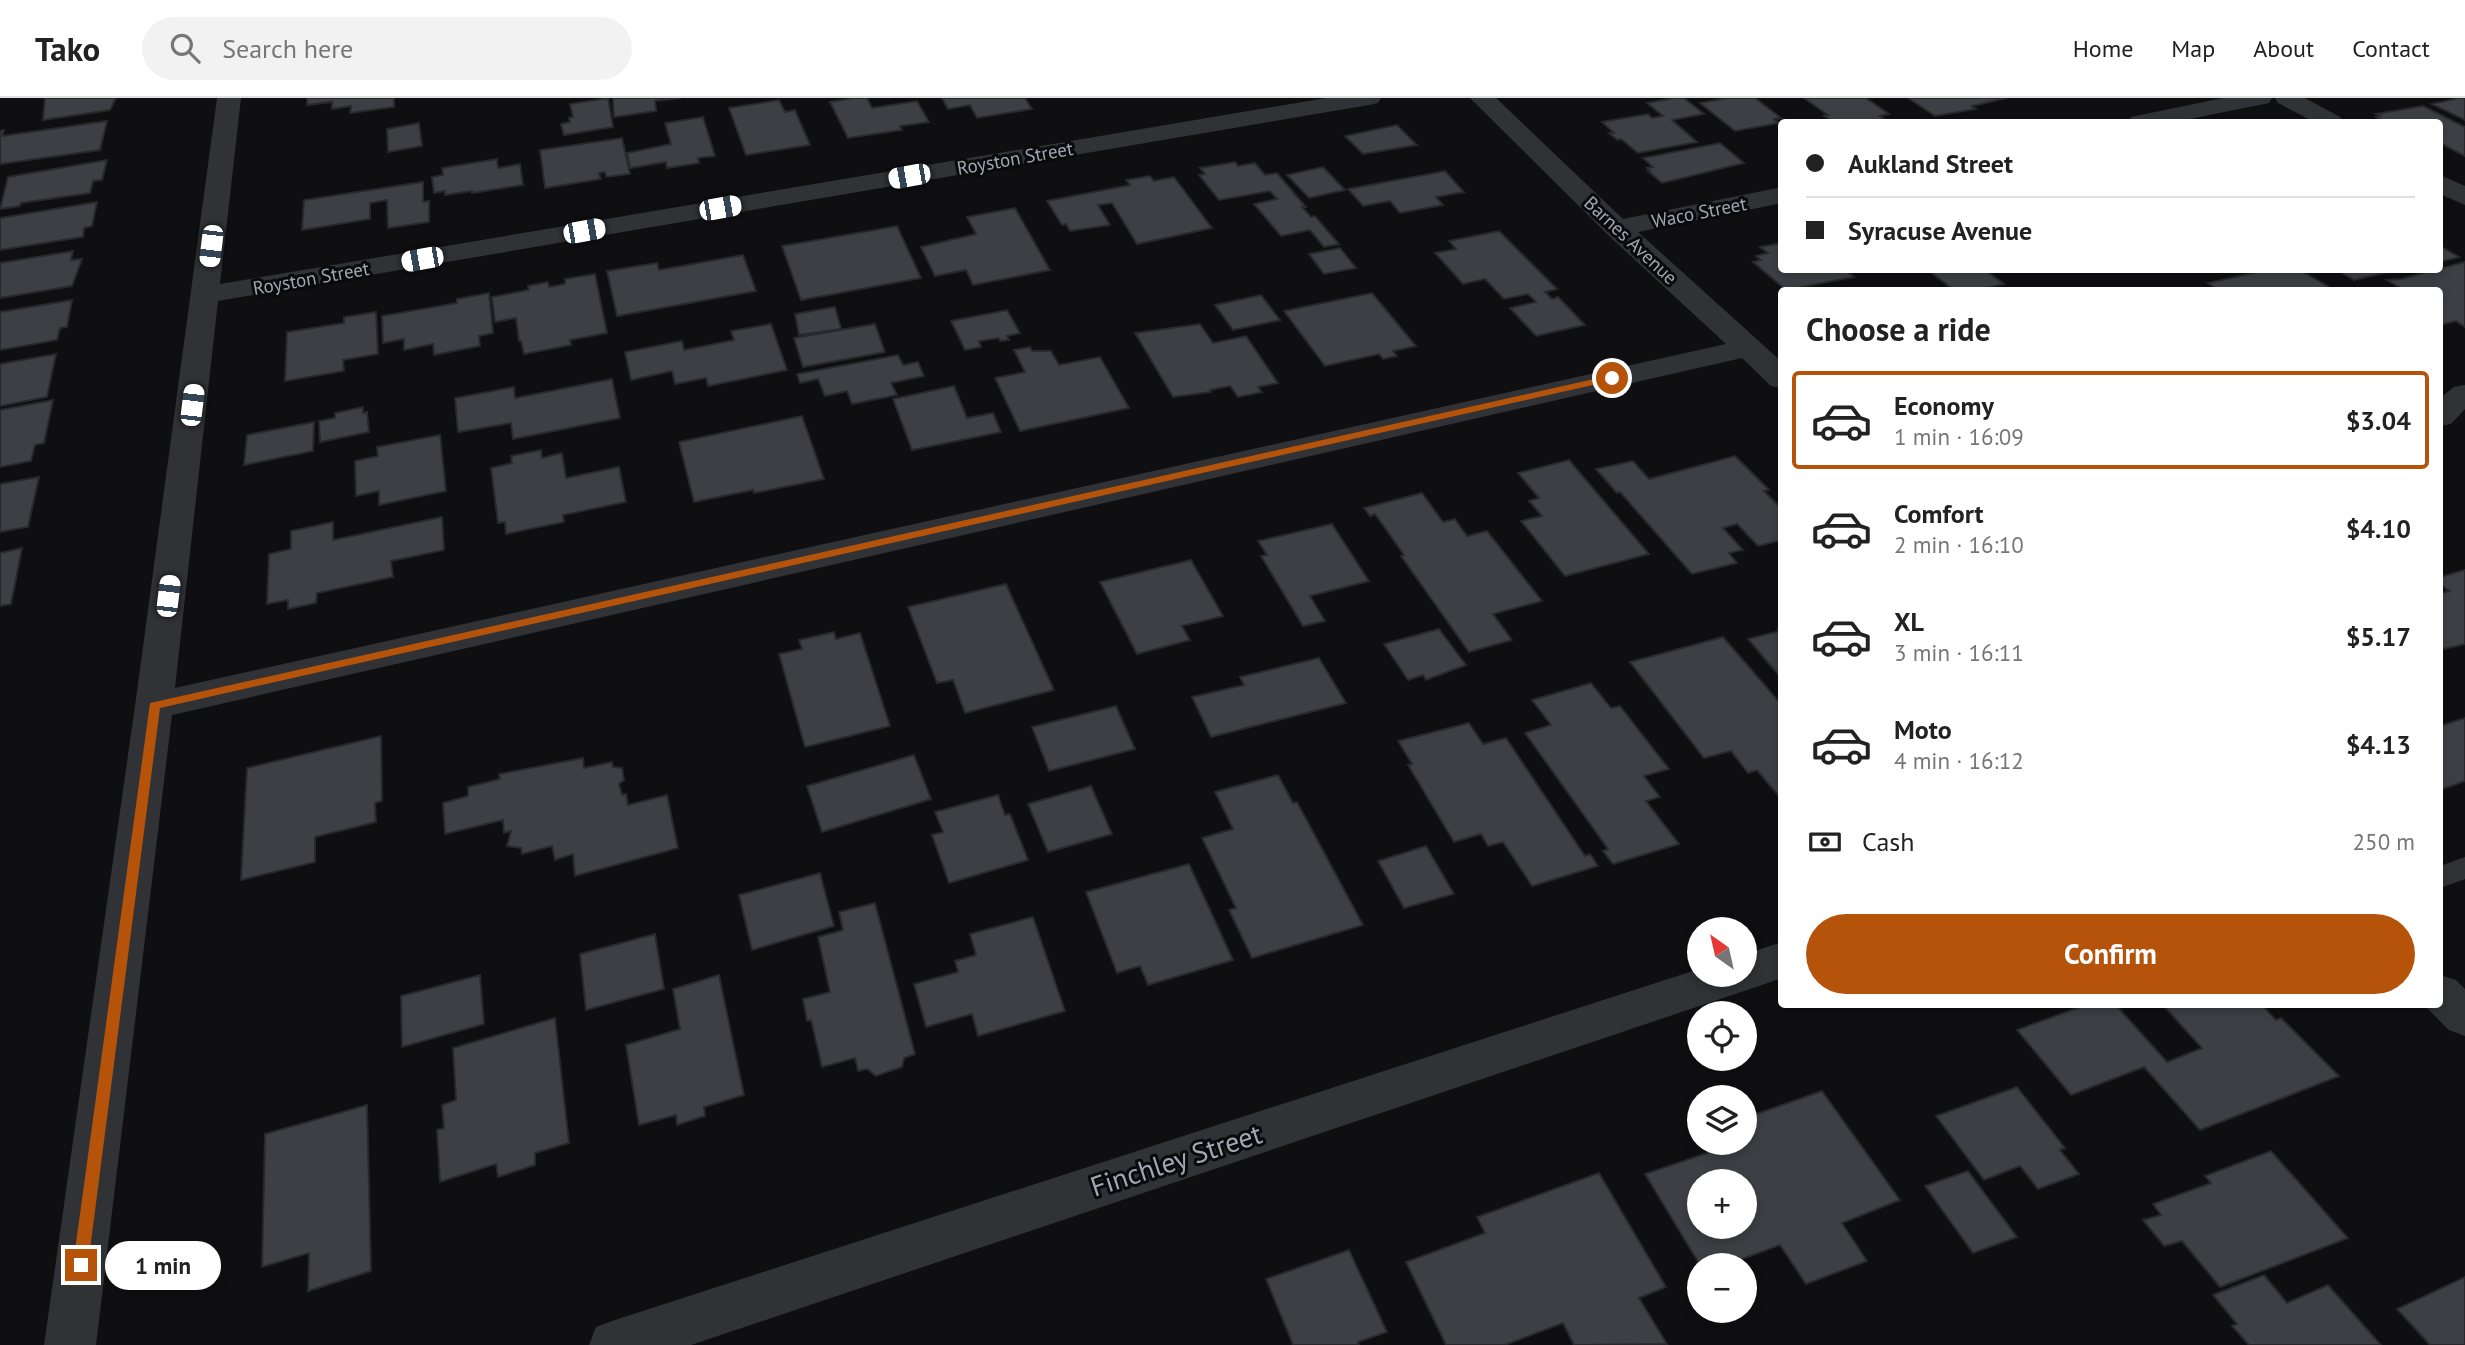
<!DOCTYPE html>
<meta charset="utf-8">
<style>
body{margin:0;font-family:"PT Sans",sans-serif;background:#f2f2f2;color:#222;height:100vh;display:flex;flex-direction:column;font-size:26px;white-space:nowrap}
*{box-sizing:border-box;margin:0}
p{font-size:23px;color:#767676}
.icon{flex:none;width:38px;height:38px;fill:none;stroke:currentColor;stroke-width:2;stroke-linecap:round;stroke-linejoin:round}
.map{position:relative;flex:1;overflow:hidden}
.side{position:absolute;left:1778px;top:189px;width:665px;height:721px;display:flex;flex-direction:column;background:#fff;border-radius:7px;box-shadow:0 4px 10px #0003}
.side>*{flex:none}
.top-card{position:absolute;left:1778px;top:21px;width:665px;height:154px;border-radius:7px;box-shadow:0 4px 10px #0003;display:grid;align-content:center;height:154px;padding:0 28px;background:#fff}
.needle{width:46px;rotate:326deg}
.controls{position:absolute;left:1687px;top:819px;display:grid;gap:14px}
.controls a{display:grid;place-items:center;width:70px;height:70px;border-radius:50%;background:#fff;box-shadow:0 4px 10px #0003;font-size:35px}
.end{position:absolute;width:32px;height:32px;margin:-16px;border:9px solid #b45309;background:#fff;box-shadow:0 0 0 4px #fff}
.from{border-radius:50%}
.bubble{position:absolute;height:49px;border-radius:24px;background:#fff;box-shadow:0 4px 10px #0003;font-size:23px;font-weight:700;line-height:49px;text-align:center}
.car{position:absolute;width:21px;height:42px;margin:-21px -10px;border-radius:9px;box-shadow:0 0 5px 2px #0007;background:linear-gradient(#fff 24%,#345 0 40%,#fff 0 76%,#345 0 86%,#fff 0)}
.top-card b{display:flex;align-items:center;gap:24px;height:66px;font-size:26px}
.top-card b+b{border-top:2px solid #e0e0e0}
.top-card i{width:18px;height:18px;background:#222}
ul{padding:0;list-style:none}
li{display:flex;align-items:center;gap:21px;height:98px;margin:0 14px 10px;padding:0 14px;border:4px solid transparent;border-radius:7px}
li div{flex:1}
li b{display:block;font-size:26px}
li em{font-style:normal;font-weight:700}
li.active{border-color:#b45309}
li>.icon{width:63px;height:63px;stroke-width:1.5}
h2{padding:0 28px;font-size:32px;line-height:84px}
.pay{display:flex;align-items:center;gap:18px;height:77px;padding:0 28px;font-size:26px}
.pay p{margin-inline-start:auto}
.action{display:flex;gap:14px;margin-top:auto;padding:14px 28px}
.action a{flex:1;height:80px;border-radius:42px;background:#b45309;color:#fff;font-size:28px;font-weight:700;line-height:80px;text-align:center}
header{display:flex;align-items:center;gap:42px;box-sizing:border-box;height:98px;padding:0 35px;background:#fff;border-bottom:2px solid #e0e0e0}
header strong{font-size:33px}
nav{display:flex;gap:38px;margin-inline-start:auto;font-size:24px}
.search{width:490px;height:63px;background:#f2f2f2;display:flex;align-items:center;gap:18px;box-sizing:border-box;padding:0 24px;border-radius:38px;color:#767676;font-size:26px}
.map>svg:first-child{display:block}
.building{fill:#3e3f44;stroke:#29292d;stroke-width:2;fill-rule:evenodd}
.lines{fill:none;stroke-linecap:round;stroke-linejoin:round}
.service{fill:#303236;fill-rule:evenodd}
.minor{fill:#303236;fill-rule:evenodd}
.route{fill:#b45309}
.labels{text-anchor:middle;stroke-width:6;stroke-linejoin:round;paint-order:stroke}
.far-street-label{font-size:19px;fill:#a0a7b2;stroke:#0a0a0c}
.near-street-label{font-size:28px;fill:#a0a7b2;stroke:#0a0a0c}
</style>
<header>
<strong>Tako</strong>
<div class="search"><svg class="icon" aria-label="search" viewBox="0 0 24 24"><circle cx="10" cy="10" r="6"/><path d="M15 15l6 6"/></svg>Search here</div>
<nav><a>Home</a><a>Map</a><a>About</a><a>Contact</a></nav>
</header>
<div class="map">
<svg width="2465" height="1247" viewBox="0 0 2465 1247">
<rect width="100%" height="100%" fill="#0f0f11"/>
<path class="building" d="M45,0H116L110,12L43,22Z
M307,0H394V9L350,15L351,8L332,11V4L307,7Z
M608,0L613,29L564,37L561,26L570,24L569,20L573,19L570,6Z
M613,0H681L655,3L656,13L614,19Z
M853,0H867L872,10L917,3L929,24L900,28L902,32L848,40L830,4Z
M942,0H1025L1032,11L977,20L970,7L948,11Z
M1674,0H1684L1704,16L1672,22L1697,44L1638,55L1621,41L1617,42L1609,35H1614L1602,24L1648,16L1652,20L1663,18L1647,5Z
M1727,0H1755L1781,20L1774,21L1779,25L1735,33L1700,5Z
M1804,0H1866L1889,16L1880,18L1889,24H1834L1824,18L1828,17Z
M1908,0H2007L1972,8L1976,11L1935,18Z
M2453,0H2465V22L2432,6L2455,1Z
M779,2L785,14L795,12L810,47L746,57L729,10Z
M2423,8L2465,29V58L2440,45V24H2386L2376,19L2380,18L2376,16Z
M703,19L715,58L698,60L699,65L667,70L666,64L630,70L627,55L671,46L665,25Z
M107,23L100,52L0,66V33L4,32L2,38Z
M419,25L422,48L388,54L387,31Z
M1397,27L1417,47L1363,56L1345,38Z
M622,40L630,76L606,79L605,74L599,75L601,81L545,90L540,52Z
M1720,45L1744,65L1662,85L1648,73H1650L1647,70L1653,69L1643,60Z
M497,61L498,70L520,66L523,87L472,95V93L445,97V93L434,95L432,79L443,77L442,70Z
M107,62L102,82L93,83L90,95L21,105L20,108L0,111L8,79Z
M1235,64L1238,68L1255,65L1265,77L1277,75L1306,109H1302L1311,119L1315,118L1339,146L1324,149L1310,132L1281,138L1254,106L1277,101L1270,93L1219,102L1199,77L1205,76L1200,70Z
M1323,69L1345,92L1309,100L1287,77Z
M1445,73L1464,94L1436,99L1443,107L1400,115L1390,103L1363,108L1348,91Z
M1150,78L1154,83L1174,79L1212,130L1137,146L1112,105L1098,107L1110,127L1070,133L1066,126L1062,127L1047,103L1130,87L1126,82Z
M423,84V104L429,103V124L388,130L387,102L370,105V121L302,132L304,102Z
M97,104L92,128L84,130L83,139L0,152V120Z
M1015,110L1050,172L973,187L966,172L935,178L921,149L976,136L967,119Z
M897,128L921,180L801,202L782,148Z
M1499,133L1557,191L1545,194L1552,201L1558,199L1585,227L1536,238L1510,210L1536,204L1528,196L1504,201L1485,181L1463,186L1435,155L1456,151L1449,143Z
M1782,145V172H1845L1854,179L1786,192L1753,164L1761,162L1756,158L1768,155L1760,149Z
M2440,148L2459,159L2440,164Z
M1340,150L1356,170L1324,176L1309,156Z
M73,153L71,162L82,161L72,188L0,200V165Z
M743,157L756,193L617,218L607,173L657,165L659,172Z
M2465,164V229L2456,223L2440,227V192H2404L2387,182L2401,181Z
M1928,172H1985L2004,186L1976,192H1954Z
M2267,172H2300L2334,192H2218L2208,185Z
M2337,172H2398L2354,182Z
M595,176L607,235L570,242L571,247L524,256L521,243H519L516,220L495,224L492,199L529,192L528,188L548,184L549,189L565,186V181Z
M489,195L493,235L479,238L480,248L434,257L433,246L404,252V241L383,245L382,218L457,205V201Z
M1372,195L1416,248L1393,253L1397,258L1383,261L1379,256L1325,268L1284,213Z
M1261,197L1280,222L1233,232L1215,207Z
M72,202L67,229L60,230L57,242L0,252V214Z
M835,209L841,231L799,237L795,216Z
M1007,212L1020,235L1007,238L1009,242L1000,243L999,240L979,243L981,249L965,252L951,223Z
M376,214L378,256L343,262L344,273L285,283L287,234L344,225V219Z
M771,226L787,272L708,288L706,280L675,286L672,273L631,282L625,254L682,243L684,252L734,242L731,233Z
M875,226L885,254L803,269L794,240Z
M1200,226L1213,245L1246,238L1278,285L1258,289L1262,294L1238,299L1230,288L1210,292L1211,294L1173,299L1135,235Z
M1030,249L1032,253H1051L1059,267L1100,259L1129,310L1020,333L995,280L1025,274L1014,252Z
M56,256L47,299L0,308V266Z
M898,257L903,267L918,264L924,278L891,285L897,297L852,306L847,293L825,298L818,281L800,285L797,276Z
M612,281L620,320L513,341L511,325L458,334L455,300L514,289L515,300Z
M954,288L967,320L993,315L1001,334L912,352L893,301Z
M53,302L44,345L35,347L31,363L0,369V312Z
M363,309V315L367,314L369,334L320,344L319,323L335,320V315Z
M802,318L824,381L754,395L753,392L694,404L679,344Z
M314,324L313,353L244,367L247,337Z
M440,337L446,393L379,407V393L356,398L355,363L378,358L377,349Z
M541,352L542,360L562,355L566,380L619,369L626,404L563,417L564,424L506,436L505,424L498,425L491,370L512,365L511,358Z
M1735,358L1769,392L1764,393L1782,411V442L1758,448L1737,426L1723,430L1743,452L1729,455L1737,465L1692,476L1620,394L1617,395L1596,371L1633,363L1649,381Z
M1569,362L1649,456L1565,478L1521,423L1542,418L1529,403L1539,400L1518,375Z
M39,379L28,429L0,434V386Z
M1422,395L1443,424L1455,421L1467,438L1487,433L1542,503L1493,516L1512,542L1469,554L1401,458L1404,457L1375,416L1370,418L1364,410Z
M442,419L444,452L391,463L393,479L317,495L316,505L288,511V502L267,506L269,456L291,451V433L333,424V442Z
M1332,426L1369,483L1310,498L1325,523L1303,528L1261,458L1267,457L1258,443Z
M22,450L11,506L0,508V455Z
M1191,462L1223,518L1182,528L1190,542L1137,556L1100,484Z
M2465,472V546L2440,552V495L2449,493L2440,486V479Z
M1006,486L1054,592L965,615L953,582L937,585L908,509Z
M1782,530V581L1748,541L1780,533L1778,531Z
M1439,531L1466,567L1426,582L1423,577L1408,582L1384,546Z
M834,534L836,541L860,535L890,628L805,649L779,556L802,551L799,542Z
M1723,539L1782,607V702L1757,672L1748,675L1731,653L1704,660L1630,564Z
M1319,560L1346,605L1211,639L1192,599L1244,587L1240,579Z
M1591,585L1611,610L1620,608L1669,671L1644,678L1660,699L1646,703L1679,746L1613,766L1603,753L1608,751L1525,635L1551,627L1532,602Z
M1116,608L1135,651L1049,673L1032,629Z
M2465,620V683L2440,692V628Z
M1469,625L1483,646L1506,640L1585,758L1590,756L1598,768L1532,788L1503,744L1488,748L1481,736L1454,744L1408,667L1412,666L1398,643Z
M381,638L382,703L375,705L376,724L315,739V764L241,782L247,670Z
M914,657L931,701L822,734L807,688Z
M583,660L584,670L612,664L613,669L622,670L624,682L619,686L622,697L626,696L628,707L667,697L678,750L575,778L573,756L555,762L552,748L522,756L521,750L507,748L511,733L504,735L503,722L445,736L443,705L468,698V689L500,681L499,676Z
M1278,677L1293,705L1297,704L1363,827L1252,860L1229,812L1236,810L1202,740L1233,731L1215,694Z
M1091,688L1112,736L1048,754L1028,706Z
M998,697L1005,717L1010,716L1028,762L949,785L932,737L943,734L935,714Z
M1426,748L1454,796L1404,810L1378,763Z
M1189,766L1233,862L1148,887L1140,868L1117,875L1086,794Z
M820,775L834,828L752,852L739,797Z
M875,805L915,956L904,960L902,969L876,978L867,971L858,973L855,960L822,969L811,922L807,923L803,901L830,894L818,839L843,832L839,814Z
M1033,819L1065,913L978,938L972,916L926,929L914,886L958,874L955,863L976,857L970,836Z
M655,836L664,891L586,912L580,856Z
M480,877L484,926L402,949L401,898Z
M719,877L744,997L704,1009L705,1018L677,1027L676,1017L639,1027L626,947L680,931L673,891Z
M2088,906H2115L2167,964L2202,950L2162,906H2261L2276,922L2281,920L2339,978L2200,1032L2144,969L2071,997L2017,932Z
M555,920L569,1045L535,1055V1067L498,1079L496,1066L440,1084L437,1032L444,1030L442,1007L456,1002L453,950Z
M2017,989L2065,1050L2060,1052L2079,1076L2038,1091L2020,1068L1984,1082L1936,1018Z
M1822,993L1900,1102L1842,1125L1867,1163L1806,1186L1780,1147L1726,1167H1700L1645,1076L1719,1051L1715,1045H1745V1020ZM1699,1083H1745V1129H1699Z
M367,1007L371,1173L308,1193L309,1155L262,1169L265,1036Z
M2271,1053L2348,1140L2220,1189L2182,1143L2164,1148L2143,1122L2161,1117L2153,1106L2211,1085L2205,1078Z
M1968,1073L2017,1139L1973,1155L1925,1088Z
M1599,1075L1666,1189L1639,1200L1667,1246L1574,1247L1563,1225L1505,1247H1446L1406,1164L1485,1135L1477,1119Z
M1349,1152L1387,1234L1358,1244L1359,1247H1293L1266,1181Z
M2264,1177L2287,1205L2328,1187L2381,1247H2249L2232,1228L2237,1226L2213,1197Z
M2465,1179V1247H2430L2397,1211Z"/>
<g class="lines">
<path class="service" d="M2465,759V781L2440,790V768Z"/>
<path class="minor" d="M217,0H241L220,186L1326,0H1381L1378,5L1369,7L218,203L175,590L1726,246L1607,136L1470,0H1496L1623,121L1782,89V105L1638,134L1782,264V290L1771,288L1742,260L172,617L96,1247H44L135,608Z
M2223,0H2272L2269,5L2175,24H2128L2131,19Z
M2275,0H2305L2340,19L2343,24H2314L2278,5Z
M2440,77L2465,88V107L2440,96Z
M2465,287V311L2451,326L2440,328V300L2454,289Z
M1782,844V880L1753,890L691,1247H589L596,1229L615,1222L1699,871V877H1745V856Z
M2440,877L2456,882L2465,891V938L2449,932L2423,906H2440Z"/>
</g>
<path class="route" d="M1612,277L1615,278V282L160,610L88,1167L86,1172L81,1174L75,1172L73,1167L150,605Z"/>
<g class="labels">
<g class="far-street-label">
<text transform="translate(1015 60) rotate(-10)" y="7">Royston Street</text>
<text transform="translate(1699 114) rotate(-11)" y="7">Waco Street</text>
<text transform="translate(1631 142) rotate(43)" y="7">Barnes Avenue</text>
<text transform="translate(311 180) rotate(-10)" y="7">Royston Street</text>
</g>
<g class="near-street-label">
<text transform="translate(1176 1062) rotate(-18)" y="10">Finchley Street</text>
</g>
</g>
</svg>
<div class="controls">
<a><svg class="needle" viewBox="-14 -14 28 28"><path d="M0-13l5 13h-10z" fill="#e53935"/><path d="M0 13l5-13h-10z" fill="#767676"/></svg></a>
<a><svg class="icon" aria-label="locate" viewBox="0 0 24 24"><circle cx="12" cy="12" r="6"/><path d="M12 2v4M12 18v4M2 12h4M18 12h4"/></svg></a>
<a><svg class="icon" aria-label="layers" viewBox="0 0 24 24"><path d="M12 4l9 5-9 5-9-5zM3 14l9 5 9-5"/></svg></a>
<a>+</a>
<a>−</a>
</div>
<i class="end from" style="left:1612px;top:280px"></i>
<i class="end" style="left:81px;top:1167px"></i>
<div class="bubble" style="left:105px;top:1143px;width:116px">1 min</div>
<i class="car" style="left:909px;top:78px;rotate:260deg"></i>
<i class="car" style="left:720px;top:110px;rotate:80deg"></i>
<i class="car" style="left:584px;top:133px;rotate:80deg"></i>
<i class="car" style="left:211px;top:148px;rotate:187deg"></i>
<i class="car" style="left:422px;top:161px;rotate:260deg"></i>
<i class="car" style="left:192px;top:307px;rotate:7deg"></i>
<i class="car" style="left:168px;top:498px;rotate:7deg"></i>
<div class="top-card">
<b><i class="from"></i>Aukland Street</b>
<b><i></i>Syracuse Avenue</b>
</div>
<section class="side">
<h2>Choose a ride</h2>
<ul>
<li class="active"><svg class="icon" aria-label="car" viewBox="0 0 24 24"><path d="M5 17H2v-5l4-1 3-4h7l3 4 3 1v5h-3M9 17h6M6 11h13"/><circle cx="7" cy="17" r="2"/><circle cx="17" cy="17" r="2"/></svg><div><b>Economy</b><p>1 min · 16:09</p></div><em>$3.04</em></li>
<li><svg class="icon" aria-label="car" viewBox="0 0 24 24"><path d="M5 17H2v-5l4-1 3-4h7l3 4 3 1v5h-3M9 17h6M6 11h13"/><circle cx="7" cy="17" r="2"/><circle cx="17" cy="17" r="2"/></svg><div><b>Comfort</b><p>2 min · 16:10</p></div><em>$4.10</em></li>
<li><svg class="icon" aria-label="car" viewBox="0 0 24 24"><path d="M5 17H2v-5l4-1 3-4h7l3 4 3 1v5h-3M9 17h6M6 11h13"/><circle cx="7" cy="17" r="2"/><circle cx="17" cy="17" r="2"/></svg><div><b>XL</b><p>3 min · 16:11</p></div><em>$5.17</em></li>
<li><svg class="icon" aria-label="car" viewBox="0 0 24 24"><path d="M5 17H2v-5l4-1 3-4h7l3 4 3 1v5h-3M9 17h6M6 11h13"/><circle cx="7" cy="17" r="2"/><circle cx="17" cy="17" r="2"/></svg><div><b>Moto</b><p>4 min · 16:12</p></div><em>$4.13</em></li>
</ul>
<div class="pay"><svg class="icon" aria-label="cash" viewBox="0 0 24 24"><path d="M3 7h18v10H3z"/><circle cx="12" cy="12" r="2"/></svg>Cash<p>250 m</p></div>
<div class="action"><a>Confirm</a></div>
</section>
</div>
